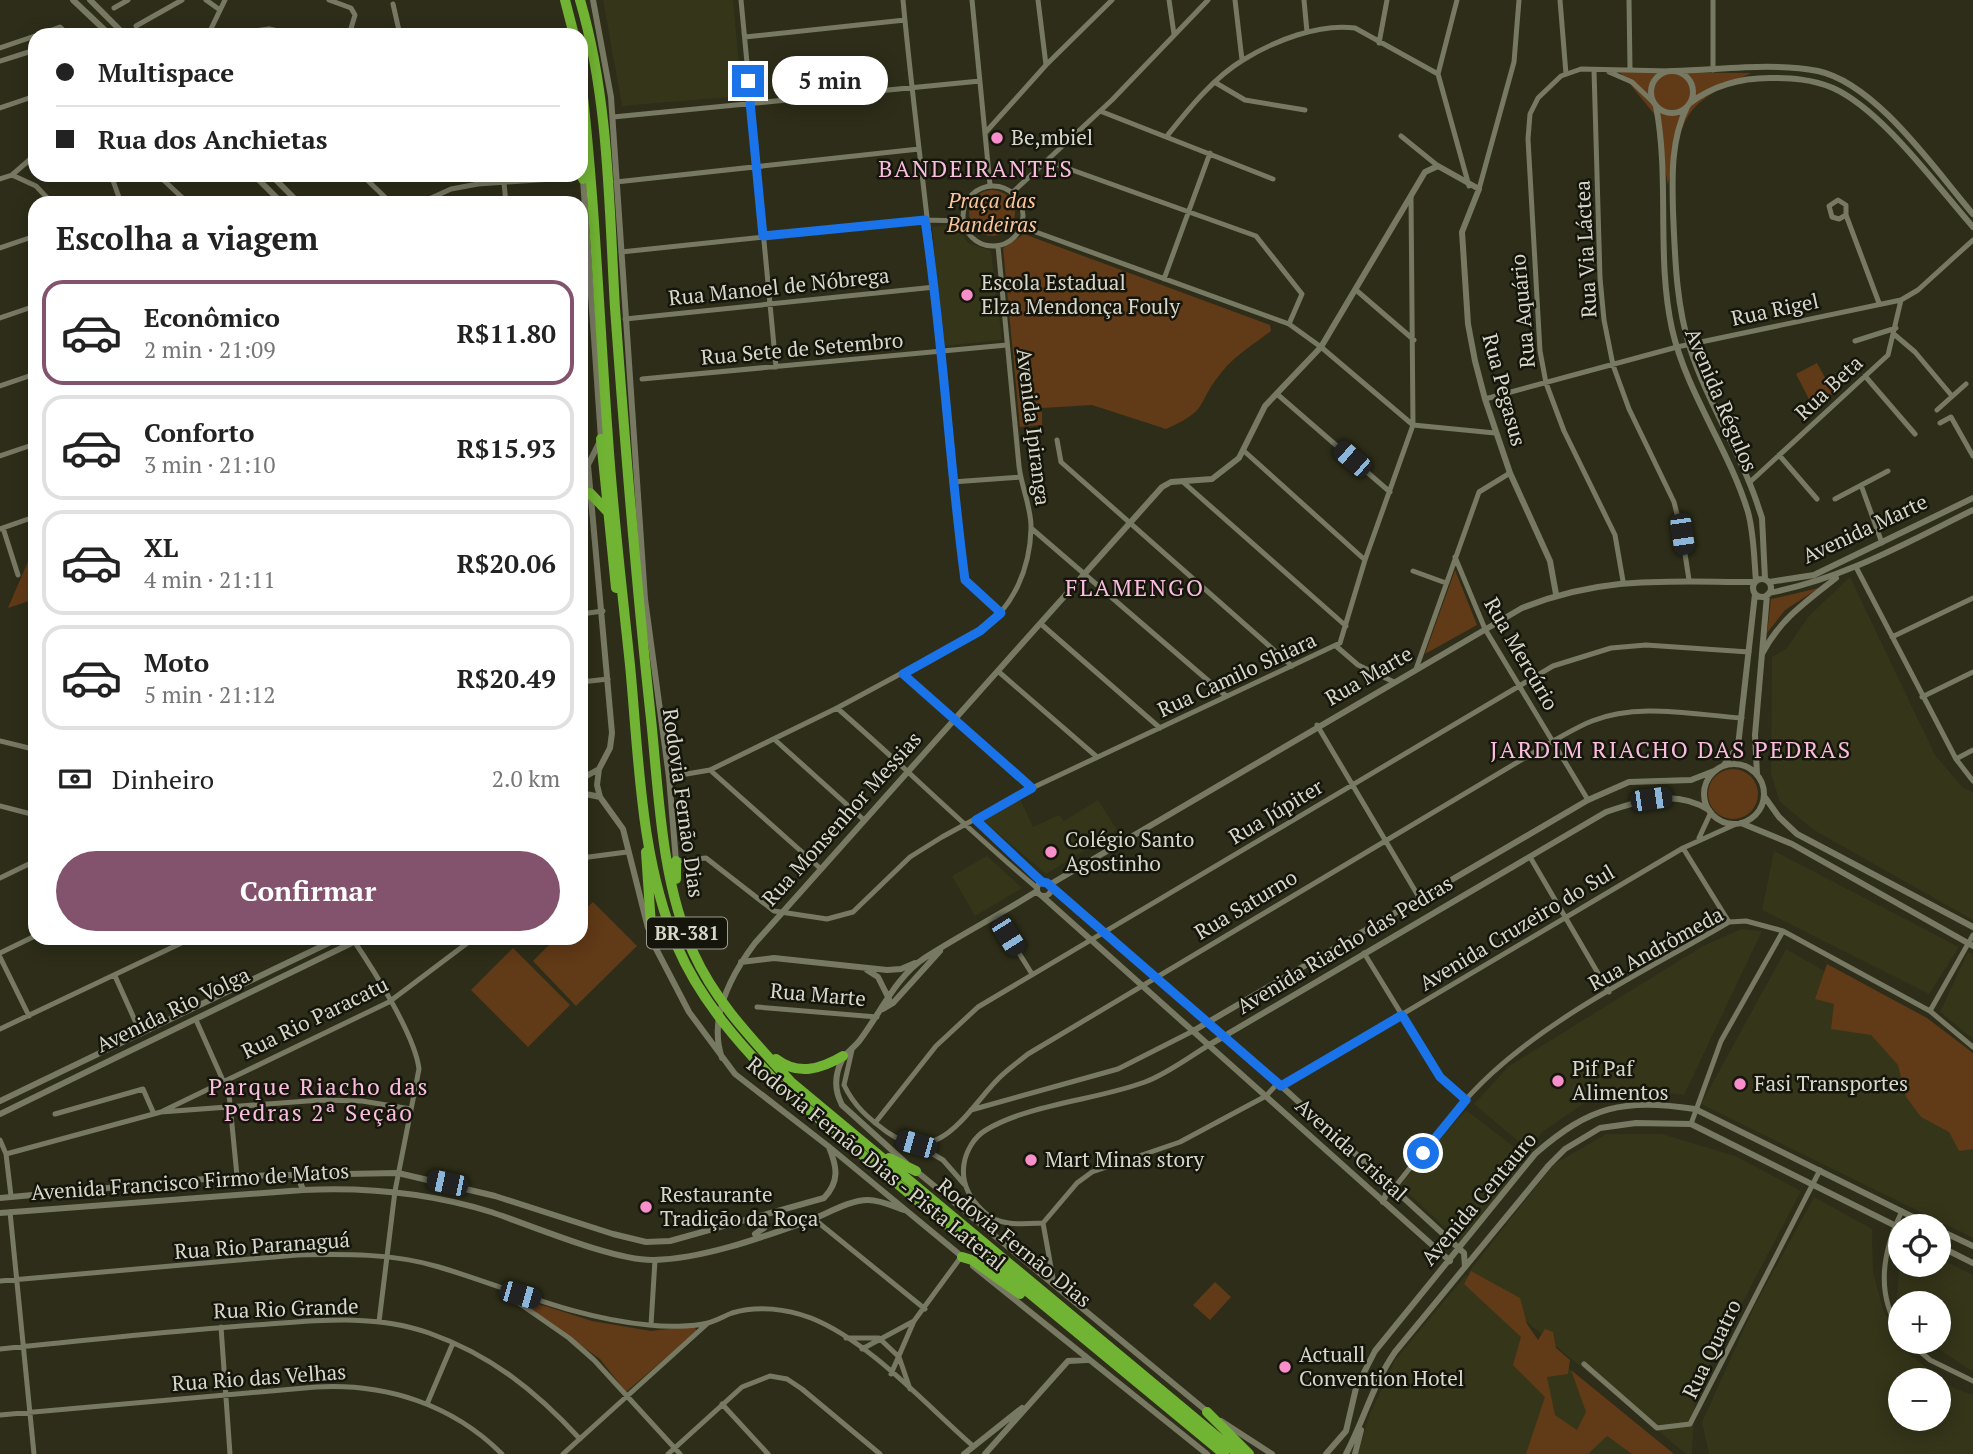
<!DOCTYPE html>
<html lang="pt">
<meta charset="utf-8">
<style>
body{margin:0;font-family:"PT Serif",serif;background:#f2f2f2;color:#222;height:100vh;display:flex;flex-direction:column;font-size:26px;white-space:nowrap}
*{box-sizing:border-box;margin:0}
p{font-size:23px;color:#767676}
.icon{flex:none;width:38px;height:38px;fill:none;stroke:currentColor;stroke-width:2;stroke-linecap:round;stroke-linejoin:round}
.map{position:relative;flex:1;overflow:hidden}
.sheet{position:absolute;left:28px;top:196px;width:560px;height:749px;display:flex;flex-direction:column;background:#fff;border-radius:21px;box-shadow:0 4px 18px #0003}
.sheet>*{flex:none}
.guide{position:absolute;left:28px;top:28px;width:560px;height:154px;border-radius:21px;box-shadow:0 4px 18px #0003;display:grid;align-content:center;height:154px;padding:0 28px;background:#fff}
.controls{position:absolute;left:1888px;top:1214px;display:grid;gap:14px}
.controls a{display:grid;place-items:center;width:63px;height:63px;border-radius:50%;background:#fff;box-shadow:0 4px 18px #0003;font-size:35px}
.end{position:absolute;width:32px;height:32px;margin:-16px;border:9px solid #1a73e8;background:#fff;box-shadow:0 0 0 4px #fff}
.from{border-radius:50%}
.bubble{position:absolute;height:49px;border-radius:24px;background:#fff;box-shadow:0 4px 18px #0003;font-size:23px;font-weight:700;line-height:49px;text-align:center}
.car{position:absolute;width:21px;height:42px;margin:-21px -10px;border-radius:9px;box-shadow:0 0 5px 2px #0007;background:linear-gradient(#222 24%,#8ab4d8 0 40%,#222 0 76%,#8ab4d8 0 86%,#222 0)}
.guide b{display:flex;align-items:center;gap:24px;height:66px;font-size:26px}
.guide b+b{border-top:2px solid #e0e0e0}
.guide i{width:18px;height:18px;background:#222}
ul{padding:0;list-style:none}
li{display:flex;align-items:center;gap:21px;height:105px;margin:0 14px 10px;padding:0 14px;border:4px solid #e0e0e0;border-radius:21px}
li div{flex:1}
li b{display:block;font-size:26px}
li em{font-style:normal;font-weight:700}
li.active{border-color:#83536e}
li>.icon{width:63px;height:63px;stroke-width:1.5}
h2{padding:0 28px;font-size:32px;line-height:84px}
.pay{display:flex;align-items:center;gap:18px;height:77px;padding:0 28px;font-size:26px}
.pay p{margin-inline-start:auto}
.primary-button{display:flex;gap:14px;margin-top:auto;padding:14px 28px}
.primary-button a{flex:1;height:80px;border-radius:42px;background:#83536e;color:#fff;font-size:28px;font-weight:700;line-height:80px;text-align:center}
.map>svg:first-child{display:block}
.built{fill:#35351a;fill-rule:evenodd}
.green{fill:#613a17}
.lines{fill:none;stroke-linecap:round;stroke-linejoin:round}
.minor{stroke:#787962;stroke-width:5}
.tertiary{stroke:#787962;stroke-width:6}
.motorway{stroke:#71b433;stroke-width:10}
.route{stroke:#1a73e8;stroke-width:9}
.poi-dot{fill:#f98fca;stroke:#15150c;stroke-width:2.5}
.labels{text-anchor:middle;stroke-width:5;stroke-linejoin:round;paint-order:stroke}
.shield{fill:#15150c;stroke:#9d9d92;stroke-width:2}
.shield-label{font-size:19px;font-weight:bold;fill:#d7d7cb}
.poi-label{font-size:21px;fill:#d7d7cb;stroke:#15150c;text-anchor:start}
.park-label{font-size:21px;font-style:italic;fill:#fbc499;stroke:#15150c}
.street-label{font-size:21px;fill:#d7d7cb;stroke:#15150c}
.neighbourhood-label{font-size:23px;letter-spacing:2px;fill:#fabddd;stroke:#15150c}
</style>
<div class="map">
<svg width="1973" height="1454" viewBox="0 0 1973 1454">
<rect width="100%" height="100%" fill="#2d2d19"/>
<path class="built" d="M603,0H733L742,96L622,106Z
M956,224L968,243L991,251L1002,340L943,346L932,227Z
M1850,577L1935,755L1963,788L1973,792V920L1814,830L1780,802L1771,774L1772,657L1787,648L1809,616Z
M1020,799L1033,827L1059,815L1064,821L1098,800L1117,830L1046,874L981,819Z
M1774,851L1959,947L1929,994L1762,910Z
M987,856L1022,888L975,916L952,876Z
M1741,929L1762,931L1684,1095L1644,1090L1583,1104L1542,1132L1530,1151L1474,1104L1509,1066L1703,946Z
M1786,949L1946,1041L1973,1064V1238L1701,1104Z
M1968,952L1973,955V1039L1940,1012Z
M1466,1110L1527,1157L1463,1245L1400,1185Z
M1606,1134H1662L1735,1156L1801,1191L1695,1393L1692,1454H1686L1468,1273L1554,1164Z
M1814,1197L1872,1229L1873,1272L1883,1309L1902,1349L1954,1388L1973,1395V1454H1709L1702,1422L1754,1307ZM1900,1381H1939V1419H1900Z
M1900,1251V1265H1939V1258L1973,1275V1372L1928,1342H1939V1304H1900V1308L1897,1298Z
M1466,1275L1628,1422L1667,1454H1358L1369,1416L1395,1360Z"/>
<path class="green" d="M1620,72L1751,73C1681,107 1685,111 1668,185L1655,115Z
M969 213a23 23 0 1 1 46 0a23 23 0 1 1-46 0Z
M1024,234L1270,325L1271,331C1254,344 1234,356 1221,373C1195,405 1211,409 1166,429L1092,405L1042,408V425L1020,427L1003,248Z
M1817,363L1834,394L1812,405L1796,374Z
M35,545V599L8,608Z
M1455,570L1477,625L1425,654Z
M1819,588L1785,610L1767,633L1771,599Z
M1708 794a25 25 0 1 1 50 0a25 25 0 1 1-50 0Z
M593,902L637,946L576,1006L533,961L556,938H581V913Z
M513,948L570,1005L528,1047L471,990Z
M1827,964L1927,1018L1973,1053V1149L1959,1151L1949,1132L1921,1117L1906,1097L1898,1065L1871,1035L1831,1029L1834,1004L1815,999Z
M1471,1271L1520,1298L1527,1324L1538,1340L1545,1329L1553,1332L1556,1348L1570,1360L1568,1374L1547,1377L1555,1415L1577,1430L1586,1412L1571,1370L1674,1454H1632L1607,1436L1588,1454H1526L1545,1397L1513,1365L1521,1337L1464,1284Z
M1215,1282L1231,1297L1210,1320L1193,1305Z
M523,1299L592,1321L651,1331L694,1326L697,1331L626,1392L600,1359L523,1304Z"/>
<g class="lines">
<path class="minor" d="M206,0L220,10
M329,0L351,8L355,15L349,35
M741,0L776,367
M903,0C912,97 925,193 935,290C946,387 952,484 965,580L1001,613
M972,0L990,185
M1038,0L1046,65
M1169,0L1174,34
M1235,0L1242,60
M1304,0L1307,32
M1560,0L1566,74
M1629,0L1630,68
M393,4L400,35
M114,8L128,0
M136,26L182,0
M38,35L60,27L69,35
M208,35L225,0
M227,35L269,29L298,35
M745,37L905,20
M1379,43L1387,0
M0,48L35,36
M0,61L35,50
M1594,70L1600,278L1604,320L1613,365L1629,409L1674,502L1682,534L1689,580
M1713,70V0
M1609,72L1632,82L1653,102
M1438,74L1457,0
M1216,83L1245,100L1305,110
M0,108L35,96
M1100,111L1273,179
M613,117L980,81
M985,133L1046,65L1112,0
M1167,136C1188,110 1213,78 1243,60C1274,41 1319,23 1355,28L1438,74L1469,186
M1401,136L1438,166
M1047,161L1256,236L1302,294L1289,324
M12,175L36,186L52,203
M111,175L121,203
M158,175L188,203
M362,175L391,203
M0,179L12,175L35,155
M616,182L919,149
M504,183L506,203
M963 216a30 30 0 1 1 60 0a30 30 0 1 1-60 0Z
M1479,189L1514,62L1519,0
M1013,192L1112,100L1208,0
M420,203L451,189L478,184L582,177
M1846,215L1839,219L1832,217L1829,206L1838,200L1846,205V215L1879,303
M1022,227L1289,324L1321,347L1413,425L1495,433
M0,248L35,236
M621,252L925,220L963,221
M1164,279L1210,153
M1356,290L1414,340
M0,318L35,306
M625,319L935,287
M1895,335L1915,352L1952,396
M1855,341L1896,328
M1865,376L1915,434
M642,379L1007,345
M0,386L35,374
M1277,394L1390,492
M1485,399L1677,347L1901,300L1918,290L1973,240
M1937,410L1966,384
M1940,423L1951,417L1973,456
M1057,440L1061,462L1292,666
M1244,451L1365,560
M1779,455L1817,499
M0,456L35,444
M952,482L1020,477
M1183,482L1346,626
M1750,482L1888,355L1901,300
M1861,485L1882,543
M1835,499L1888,471
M3,528L18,575
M1031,528L1226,696
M0,529L34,517
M1455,557L1485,629L1588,800
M1857,569L1956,759L1973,781
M1413,571L1446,583
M1623,581L1615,535L1564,431L1546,383L1540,351L1528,139L1530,114L1538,98L1561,76L1581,69L1670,71
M581,614L603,611
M1041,624L1160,728
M1892,637L1973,598
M1336,646L1358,665L1394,682
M1416,669L1479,492L1510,473
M999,672L1097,757
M903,674L1032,788
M581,682L608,679
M1922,697L1973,672
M837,708C905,767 968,830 1037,888
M1317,725L1420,899
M774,739L864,820
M0,741L33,749
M1956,759L1973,750
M710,770L821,869
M669,777L710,770L837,708L980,631C1013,608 1030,569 1031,529C1032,509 1021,486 1019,466C1012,392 1005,319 998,246
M0,806L35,815
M976,819L1042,882
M1699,838L1711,812
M1683,848L1729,922
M1530,857L1609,992
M581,858L627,852
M676,861L706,858L774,911L827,919L853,912L910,857L942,837L1032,788L1340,643L1365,560L1413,425L1411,196
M0,878L35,861
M996,916L1032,974
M352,938C373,969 415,1035 419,1069L395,1191L379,1322
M0,953L35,936
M1364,953L1440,1077L1466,1100
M0,957L29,1016
M115,976L141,1034
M757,1007L877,1017
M1930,1011L1973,935
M196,1020L229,1094L237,1176
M0,1029L192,938
M852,1050L844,1085C854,1106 868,1118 887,1132C939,1169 967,1110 999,1078C1008,1069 1018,1062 1028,1054L1553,741C1566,734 1579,726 1592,721C1638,702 1694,715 1742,718
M1281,1086L1683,848L1736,824
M971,1110L1118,1069L1193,1031
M163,1111L389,1002L474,938
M55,1114L143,1089L154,1114
M875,1123L936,1046L978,1007L1553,666L1611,648L1646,645L1749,652
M1691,1124L1721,1041L1783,931
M0,1140L6,1154L11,1196
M916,1144L943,1160L964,1184
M6,1154L161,1112L321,1100L362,1101L411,1109
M1394,1188C1425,1150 1455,1107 1491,1074C1558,1012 1651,968 1729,922L1746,921L1783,931L1930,1011L1973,1047
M10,1212L34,1454
M814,1219L925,1309
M1043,1223C1022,1224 999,1227 983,1211C969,1198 961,1183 964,1164C966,1151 974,1137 986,1130C1029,1104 1097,1100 1145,1082C1167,1074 1189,1057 1209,1045
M0,1281L297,1255C344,1254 393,1253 439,1267C509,1288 576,1319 649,1325C666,1327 691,1327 708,1323C716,1321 724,1316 732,1313C758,1305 787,1309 811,1318C869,1341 926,1405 973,1446
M1054,1284L1043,1223L1077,1183L1092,1172L1180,1142L1266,1096L1278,1083
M503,1292L569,1338L594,1360L680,1454
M651,1325L655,1260
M221,1327L230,1454
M1900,1331C1875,1293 1883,1250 1902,1211
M846,1338H879L899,1357L910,1389
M1909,1342L1930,1360L1973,1381
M0,1349C85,1340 170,1331 255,1325C312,1321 374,1313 429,1333C491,1355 536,1391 580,1439
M862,1349L914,1321
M1584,1364L1657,1428L1690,1424L1820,1170
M891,1374L914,1321L961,1257
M427,1404L453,1343
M722,1404L768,1454
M0,1415L316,1387C385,1383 452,1404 502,1454
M563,1454L708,1323
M668,1454L742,1387L770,1376L787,1379L802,1389L880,1454"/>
<path class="tertiary" d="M73,0L110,35
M90,0L125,35
M593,0L611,97L645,599L669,777L676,861
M1674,71C1720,70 1771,62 1818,71C1877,84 1935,170 1973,214
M1651 92a21 21 0 1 1 42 0a21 21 0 1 1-42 0Z
M1690,103C1714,85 1740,78 1770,78C1791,78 1812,79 1833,88C1882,110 1936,185 1973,227
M1656,106C1670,180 1656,256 1672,329C1687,394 1729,449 1748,512C1754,534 1754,558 1756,581
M1687,107C1671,139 1672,176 1673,211C1675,257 1676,304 1690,348C1707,401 1738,448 1756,500L1762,518L1765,579
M254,175L282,203
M271,175L299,203
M583,179L601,439L588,465L612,733L610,748L599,769L597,785L600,797L623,829L648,928
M581,486L590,493
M1753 588a9 9 0 1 1 18 0a9 9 0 1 1-18 0Z
M1769,582L1814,575L1973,498
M1769,593C1843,579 1906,543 1973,510
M1762,654C1779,620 1807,601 1836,578
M1704 794a30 30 0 1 1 60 0a30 30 0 1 1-60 0Z
M1724,765L1738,746L1755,594
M1757,774L1755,735L1767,595
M581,779L599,769
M581,793L600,797
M1764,796L1779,817L1797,834L1973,927
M1741,823L1792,844L1973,946
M1037 889a7 7 0 1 1 14 0a7 7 0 1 1-14 0Z
M1049,885L1522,608C1604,575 1669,582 1754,582
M1051,888L1278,1083L1464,1253L1465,1267
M1042,896L1450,1261
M651,939L689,1012L735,1074L828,1146L965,1259
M741,962L774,958L887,970L901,969L915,963
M867,970L878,977L889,999
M883,1009L893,1003L940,951
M1193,1031L1588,800L1629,782L1691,780L1714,771
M1209,1045L1606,812C1641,800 1676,789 1709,810
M722,1058C708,1018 731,975 755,943L1162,487L1171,482L1212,479L1239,458L1265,406L1321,347L1425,172L1438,166L1479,189L1462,232L1468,324L1475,361L1485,399L1510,473L1550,561L1556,594
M0,1101L339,938
M0,1114L362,938
M906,1163L842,1105C834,1090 834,1076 842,1060C845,1053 855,1047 860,1040C881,1012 896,976 926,957C962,934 1001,914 1037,891
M915,1170L1209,1413
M303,1190L299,1179L304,1172
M0,1198L237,1176L398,1173L495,1196L613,1234L646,1242L670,1241L824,1198C840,1181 837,1167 829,1147
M1383,1202L1386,1194L1394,1188
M0,1213L303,1190C367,1187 430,1193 491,1212C533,1226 614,1261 654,1260C703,1259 763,1237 808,1221C827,1214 849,1200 868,1200C880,1200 893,1206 904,1210
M1939,1230L1973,1246
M755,1234L764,1228L757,1218
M1939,1246L1973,1263
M973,1266L1207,1454
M1221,1421L1272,1454
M964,1454L1022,1408
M985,1454L1068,1361L1087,1360
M1326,1454L1346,1431L1356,1388L1375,1351L1535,1154C1590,1106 1623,1098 1695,1109L1933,1227
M1346,1454C1364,1420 1373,1384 1395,1352L1549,1165L1565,1149L1600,1128L1636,1123L1691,1124L1900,1228
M1355,1454L1361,1430"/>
<path class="motorway" d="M565,0L574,35
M580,0C609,99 609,206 615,308C625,445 636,582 651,719C659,795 661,880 693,952C716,1003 754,1041 791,1082L1238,1454
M581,79C595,198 599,318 608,438C613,514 622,589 630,665C639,758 640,859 677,946C701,1002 742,1047 784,1090L1224,1454
M583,179L584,129
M601,439L616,588
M590,493L607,511
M646,852L652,940
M676,861V879
M776,1059C798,1076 821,1069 843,1056
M889,1158L916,1171
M962,1257L972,1260L1020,1294
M1207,1412L1249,1454"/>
</g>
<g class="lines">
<path class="route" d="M748,81L763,236L925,220C943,340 949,461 965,580L1001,613L980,631L903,674L1032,788L976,820L1042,882L1047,883L1281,1086L1402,1015L1440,1077L1466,1100L1423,1153"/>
</g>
<g class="poi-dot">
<circle cx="997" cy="138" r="7"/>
<circle cx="967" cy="295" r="7"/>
<circle cx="1051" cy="852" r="7"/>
<circle cx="1558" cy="1081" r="7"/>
<circle cx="1740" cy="1084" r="7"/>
<circle cx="1031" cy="1160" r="7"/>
<circle cx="646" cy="1207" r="7"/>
<circle cx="1285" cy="1367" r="7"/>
</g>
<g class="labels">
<rect class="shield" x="647" y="917.5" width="80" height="31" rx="5"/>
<g class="shield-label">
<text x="687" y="940">BR-381</text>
</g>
<g class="poi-label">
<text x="1011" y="145">Be,mbiel</text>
<text x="981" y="290">Escola Estadual<tspan x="981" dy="24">Elza Mendonça Fouly</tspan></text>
<text x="1065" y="847">Colégio Santo<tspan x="1065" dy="24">Agostinho</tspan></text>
<text x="1572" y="1076">Pif Paf<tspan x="1572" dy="24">Alimentos</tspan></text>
<text x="1754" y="1091">Fasi Transportes</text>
<text x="1045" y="1167">Mart Minas story</text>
<text x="660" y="1202">Restaurante<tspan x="660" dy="24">Tradição da Roça</tspan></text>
<text x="1299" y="1362">Actuall<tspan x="1299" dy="24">Convention Hotel</tspan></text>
</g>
<g class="park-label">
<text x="992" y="208">Praça das<tspan x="992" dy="24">Bandeiras</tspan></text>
</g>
<g class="street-label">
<text transform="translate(1586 249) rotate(-93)" y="7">Rua Via Láctea</text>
<text transform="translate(779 287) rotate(-6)" y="7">Rua Manoel de Nóbrega</text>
<text transform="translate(1775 310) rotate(-12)" y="7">Rua Rigel</text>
<text transform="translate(1523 311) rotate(-95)" y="7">Rua Aquário</text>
<text transform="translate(802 349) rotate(-5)" y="7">Rua Sete de Setembro</text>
<text transform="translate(1829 388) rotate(-43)" y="7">Rua Beta</text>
<text transform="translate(1504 390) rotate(75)" y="7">Rua Pegasus</text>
<text transform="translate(1721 400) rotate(67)" y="7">Avenida Régulos</text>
<text transform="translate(1033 427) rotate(83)" y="7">Avenida Ipiranga</text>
<text transform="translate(1865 529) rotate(-25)" y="7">Avenida Marte</text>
<text transform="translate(1521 654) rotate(60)" y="7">Rua Mercúrio</text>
<text transform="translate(1237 675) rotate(-25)" y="7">Rua Camilo Shiara</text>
<text transform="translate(1369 676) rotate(-30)" y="7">Rua Marte</text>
<text transform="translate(683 803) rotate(82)" y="7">Rodovia Fernão Dias</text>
<text transform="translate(1276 812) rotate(-31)" y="7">Rua Júpiter</text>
<text transform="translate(842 819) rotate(-48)" y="7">Rua Monsenhor Messias</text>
<text transform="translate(1246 905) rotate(-31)" y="7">Rua Saturno</text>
<text transform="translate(1517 928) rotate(-31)" y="7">Avenida Cruzeiro do Sul</text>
<text transform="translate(1345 945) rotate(-31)" y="7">Avenida Riacho das Pedras</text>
<text transform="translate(1656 949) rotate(-29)" y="7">Rua Andrômeda</text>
<text transform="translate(818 995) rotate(5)" y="7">Rua Marte</text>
<text transform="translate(173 1010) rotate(-26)" y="7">Avenida Rio Volga</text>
<text transform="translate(315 1018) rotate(-26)" y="7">Rua Rio Paracatu</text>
<text transform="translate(1351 1150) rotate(42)" y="7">Avenida Cristal</text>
<text transform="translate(876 1164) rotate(39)" y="7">Rodovia Fernão Dias - Pista Lateral</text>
<text transform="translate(190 1182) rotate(-4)" y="7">Avenida Francisco Firmo de Matos</text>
<text transform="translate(1479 1199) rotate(-50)" y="7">Avenida Centauro</text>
<text transform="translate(1014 1243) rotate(39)" y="7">Rodovia Fernão Dias</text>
<text transform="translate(262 1246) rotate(-4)" y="7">Rua Rio Paranaguá</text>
<text transform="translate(286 1309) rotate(-2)" y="7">Rua Rio Grande</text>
<text transform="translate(1712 1349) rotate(-64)" y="7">Rua Quatro</text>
<text transform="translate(259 1378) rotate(-4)" y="7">Rua Rio das Velhas</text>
</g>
<g class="neighbourhood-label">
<text x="976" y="177">BANDEIRANTES</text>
<text x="1135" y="596">FLAMENGO</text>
<text x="1671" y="758">JARDIM RIACHO DAS PEDRAS</text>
<text x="319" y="1095">Parque Riacho das<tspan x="319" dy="26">Pedras 2ª Seção</tspan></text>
</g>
</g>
</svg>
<div class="controls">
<a><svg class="icon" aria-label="locate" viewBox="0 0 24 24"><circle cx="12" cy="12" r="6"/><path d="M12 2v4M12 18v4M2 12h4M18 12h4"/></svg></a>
<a>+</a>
<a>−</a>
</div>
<i class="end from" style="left:1423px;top:1153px"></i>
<i class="end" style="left:748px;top:81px"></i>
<div class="bubble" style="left:772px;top:56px;width:116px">5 min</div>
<i class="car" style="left:1352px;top:459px;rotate:311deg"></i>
<i class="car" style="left:1682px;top:534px;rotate:172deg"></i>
<i class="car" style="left:1651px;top:799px;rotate:82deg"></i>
<i class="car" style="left:1008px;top:936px;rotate:148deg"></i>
<i class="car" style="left:916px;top:1144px;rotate:286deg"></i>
<i class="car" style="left:447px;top:1183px;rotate:282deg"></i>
<i class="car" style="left:520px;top:1295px;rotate:106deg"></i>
<div class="guide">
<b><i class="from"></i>Multispace</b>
<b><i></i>Rua dos Anchietas</b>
</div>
<section class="sheet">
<h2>Escolha a viagem</h2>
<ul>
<li class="active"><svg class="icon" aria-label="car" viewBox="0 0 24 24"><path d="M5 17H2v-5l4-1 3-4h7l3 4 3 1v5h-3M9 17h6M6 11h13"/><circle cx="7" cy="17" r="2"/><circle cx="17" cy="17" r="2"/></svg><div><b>Econômico</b><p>2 min · 21:09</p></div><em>R$11.80</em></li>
<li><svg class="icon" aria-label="car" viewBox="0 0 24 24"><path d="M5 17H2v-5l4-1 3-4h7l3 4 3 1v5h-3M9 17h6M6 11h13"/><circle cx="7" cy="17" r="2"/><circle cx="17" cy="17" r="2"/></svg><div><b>Conforto</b><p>3 min · 21:10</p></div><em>R$15.93</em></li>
<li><svg class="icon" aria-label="car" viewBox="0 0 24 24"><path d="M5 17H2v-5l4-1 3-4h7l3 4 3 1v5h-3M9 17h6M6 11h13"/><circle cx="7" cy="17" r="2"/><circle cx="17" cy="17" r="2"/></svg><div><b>XL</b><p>4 min · 21:11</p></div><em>R$20.06</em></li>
<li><svg class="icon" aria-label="car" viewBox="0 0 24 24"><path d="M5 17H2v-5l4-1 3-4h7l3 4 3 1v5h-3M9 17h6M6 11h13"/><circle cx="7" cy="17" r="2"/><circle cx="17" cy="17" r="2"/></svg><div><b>Moto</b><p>5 min · 21:12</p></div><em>R$20.49</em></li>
</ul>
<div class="pay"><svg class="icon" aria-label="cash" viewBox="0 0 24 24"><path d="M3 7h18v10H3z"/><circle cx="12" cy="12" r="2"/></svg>Dinheiro<p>2.0 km</p></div>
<div class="primary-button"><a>Confirmar</a></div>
</section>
</div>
